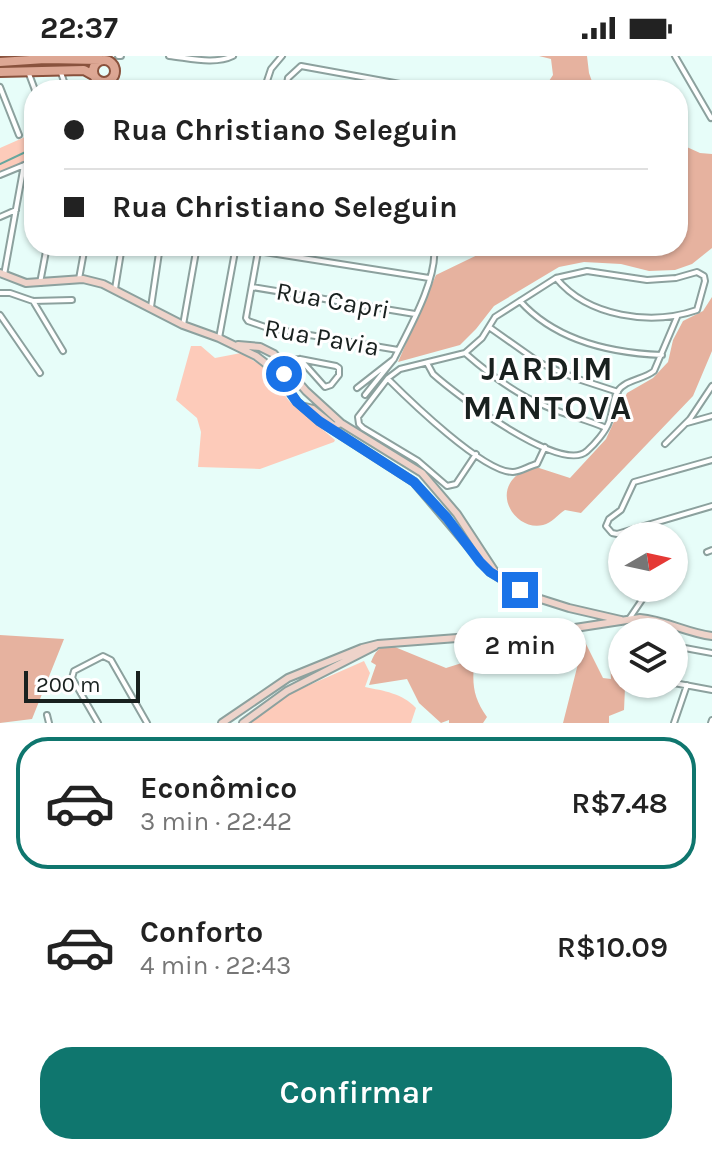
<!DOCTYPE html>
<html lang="pt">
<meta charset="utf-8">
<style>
body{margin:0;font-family:Karla,sans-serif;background:#f2f2f2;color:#222;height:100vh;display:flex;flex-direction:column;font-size:30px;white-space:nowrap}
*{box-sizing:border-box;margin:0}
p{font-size:26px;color:#767676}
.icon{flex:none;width:44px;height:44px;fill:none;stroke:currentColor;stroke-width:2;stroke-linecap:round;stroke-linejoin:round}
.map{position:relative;height:667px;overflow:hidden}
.details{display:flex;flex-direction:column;background:#fff;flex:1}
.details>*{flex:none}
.hud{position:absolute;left:24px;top:24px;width:664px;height:176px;border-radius:32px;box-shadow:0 2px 6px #0004;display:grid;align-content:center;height:176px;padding:0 40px;background:#fff}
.needle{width:52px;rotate:81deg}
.tools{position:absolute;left:608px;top:466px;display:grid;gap:16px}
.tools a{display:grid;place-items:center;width:80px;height:80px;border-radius:50%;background:#fff;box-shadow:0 2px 6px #0004;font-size:40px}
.scale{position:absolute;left:24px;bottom:20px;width:116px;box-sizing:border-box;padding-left:8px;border:4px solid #19211f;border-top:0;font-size:22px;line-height:28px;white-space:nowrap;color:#19211f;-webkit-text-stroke:6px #fff;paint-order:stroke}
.end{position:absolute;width:36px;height:36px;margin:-18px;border:10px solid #1a73e8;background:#fff;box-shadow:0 0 0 4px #fff}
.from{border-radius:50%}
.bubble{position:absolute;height:56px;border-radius:28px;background:#fff;box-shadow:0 2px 6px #0004;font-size:26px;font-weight:600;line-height:56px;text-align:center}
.hud b{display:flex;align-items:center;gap:28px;height:76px;font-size:30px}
.hud b+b{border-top:2px solid #e0e0e0}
.hud i{width:20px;height:20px;background:#222}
ul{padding:14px 0 0;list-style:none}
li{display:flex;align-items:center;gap:24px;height:132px;margin:0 16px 12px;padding:0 24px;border:4px solid transparent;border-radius:32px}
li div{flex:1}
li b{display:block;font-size:30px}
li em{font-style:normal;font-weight:600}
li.active{border-color:#0f766e}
li>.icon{width:72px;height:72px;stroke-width:1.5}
.cta{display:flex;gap:16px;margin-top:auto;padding:16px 40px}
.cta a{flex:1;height:92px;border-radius:32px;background:#0f766e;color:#fff;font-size:32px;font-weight:600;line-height:92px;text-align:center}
.status{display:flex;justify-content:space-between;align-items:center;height:56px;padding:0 40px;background:#fff;direction:ltr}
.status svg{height:22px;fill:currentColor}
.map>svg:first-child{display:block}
.green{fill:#fdcbba}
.forest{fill:#e6b29f}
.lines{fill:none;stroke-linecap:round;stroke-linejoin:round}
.stream{stroke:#67a79e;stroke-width:2}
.street-casing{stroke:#8ca19e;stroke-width:8}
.secondary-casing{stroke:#8ca19e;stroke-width:10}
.primary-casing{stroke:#89523d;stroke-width:12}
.street{stroke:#fff;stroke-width:4}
.secondary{stroke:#eed3ca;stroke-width:6}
.primary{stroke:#dda794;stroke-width:8}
.route{stroke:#1a73e8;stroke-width:10}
.labels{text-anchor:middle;stroke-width:6;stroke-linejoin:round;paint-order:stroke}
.street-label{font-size:26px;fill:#19211f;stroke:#fff}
.district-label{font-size:34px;font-weight:bold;letter-spacing:2px;fill:#19211f;stroke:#fff}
</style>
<div class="status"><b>22:37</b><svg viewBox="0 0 49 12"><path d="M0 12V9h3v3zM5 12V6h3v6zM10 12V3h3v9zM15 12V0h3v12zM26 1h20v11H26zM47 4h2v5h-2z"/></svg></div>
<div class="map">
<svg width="712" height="667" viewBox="0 0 712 667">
<rect width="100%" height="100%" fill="#e7fdf9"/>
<path class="green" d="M34,77V104L0,118V92Z
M191,290H201L215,302L241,297L264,311L289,345L335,384L334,386L260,413L198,411L201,376L197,362L176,344Z
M364,605L370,617L365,631C384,635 402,637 416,652L411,667H250L289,638Z"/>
<path class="forest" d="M539,0H587L589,17L595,34H557L545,31L553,19L551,3Z
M678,87L700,97L712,98V192L692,208L675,214L649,215L621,208L584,206L559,211L494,250L476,273L460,289L398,306L436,219L496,190H678Z
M712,241V295L693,340L581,457L565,454C557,459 552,467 543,469C519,475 495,444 513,423C519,416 528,414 536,411L570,422L606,383L627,337L653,322L668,306L673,284L683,265L703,255Z
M0,579L64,583L32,663L0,667Z
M584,584L603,622L611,623L610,607L617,609L620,626L625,632L624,654L609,660V667H563Z
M390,589L446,612L465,606L474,608C472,630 474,643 487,661L483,667H449V664L441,667L419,647L407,623L369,629L376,609L371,606C375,596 379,590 390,589Z"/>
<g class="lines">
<path class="stream" d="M0,108L34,92"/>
<defs>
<path id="street" d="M118,0H121
M169,0C189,2 215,9 233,0
M675,0L711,62
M60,14L67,34
M29,18L35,34
M102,26L103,34
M0,31L19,79
M111,34L114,21
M264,34L271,13L282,0
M286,34L288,22L301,10L433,34
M0,119L34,105
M0,161L16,154
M259,190L246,262L248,265L268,272L398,294
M435,194L444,190
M258,195L429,222
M4,219L24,109
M79,223L85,190
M40,227L47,190
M252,231L415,258
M115,233L122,190
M0,237H10L33,245L72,244
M33,245L63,295
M520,245C556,285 610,297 662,299
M151,251L160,190
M0,259L40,317
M183,269L197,190
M489,271L540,307L575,322L618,336
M219,282L236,190
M465,297C489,318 515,338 545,350C565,359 586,363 606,372
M394,303C409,273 438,223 434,190
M281,304L300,303L336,310L339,312V319L331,329L325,331L300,303
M427,307L433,318C454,337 561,419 587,395C595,388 606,375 609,366C613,356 612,345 617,336C626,323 643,324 654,315L677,261
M388,323C409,344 484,417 513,416C520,416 529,410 537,408L545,391
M357,332L394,303L365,339
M687,367L712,360
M665,388L690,363L712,330
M476,398L456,428L447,430L418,405L363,372L359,368L358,361L388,322L400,313L465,297L482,282L495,261L556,222L587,215L647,224L676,222L697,216L704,220L705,225L697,254C651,270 588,261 556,222
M712,404L634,426L621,454L609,463L606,470L612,477L617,478L712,450
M707,496L712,494
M674,505L677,501
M629,563L650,532
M650,563L652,576
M634,572L635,576
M674,590L712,597
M674,627L712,634
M47,659L49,667
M98,667L72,622L74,615L103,600L111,604L147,667
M674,667L687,629
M711,667L712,664"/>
<path id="secondary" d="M0,217L26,227L83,223L103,228L183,269L219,282L256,300L273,313L297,346L319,365L414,426L490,516L528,539L569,552L621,564
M238,289L260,291L274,298L306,335L341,367L422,417L457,458L497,519
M305,351L313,353L334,370L341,367
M222,667L288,622L362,592L378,588L562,574L640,562C665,564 687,577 712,580
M243,667L287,635L375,590"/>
<path id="primary" d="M93 15a11 11 0 1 1 22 0a11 11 0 1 1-22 0Z
M0,6L45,3L101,4
M0,16L84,14L93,19"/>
</defs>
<use href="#street" class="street-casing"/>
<use href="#secondary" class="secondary-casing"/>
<use href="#primary" class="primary-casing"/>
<use href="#street" class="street"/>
<use href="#secondary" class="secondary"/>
<use href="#primary" class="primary"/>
</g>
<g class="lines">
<path class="route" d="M284,318L280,322L297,346L319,365L414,426L447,462L480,506L490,516L520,534"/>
</g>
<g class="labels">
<g class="street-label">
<text transform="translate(333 244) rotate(10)" y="9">Rua Capri</text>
<text transform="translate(322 281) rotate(10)" y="9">Rua Pavia</text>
</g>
<g class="district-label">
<text x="548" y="324">JARDIM<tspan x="548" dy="39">MANTOVA</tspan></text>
</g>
</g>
</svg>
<div class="tools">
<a><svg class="needle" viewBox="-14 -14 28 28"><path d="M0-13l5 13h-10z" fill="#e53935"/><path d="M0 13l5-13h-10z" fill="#767676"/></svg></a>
<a><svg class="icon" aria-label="layers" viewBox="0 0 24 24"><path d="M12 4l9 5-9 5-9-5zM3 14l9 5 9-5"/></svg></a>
</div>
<div class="scale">200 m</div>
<i class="end from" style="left:284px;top:318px"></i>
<i class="end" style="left:520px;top:534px"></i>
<div class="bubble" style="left:454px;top:562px;width:132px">2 min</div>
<div class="hud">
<b><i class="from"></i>Rua Christiano Seleguin</b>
<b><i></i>Rua Christiano Seleguin</b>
</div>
</div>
<section class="details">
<ul>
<li class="active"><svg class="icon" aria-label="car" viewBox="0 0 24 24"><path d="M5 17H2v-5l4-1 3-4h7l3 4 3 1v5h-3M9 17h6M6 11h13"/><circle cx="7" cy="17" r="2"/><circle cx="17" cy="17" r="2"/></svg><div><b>Econômico</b><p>3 min · 22:42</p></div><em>R$7.48</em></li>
<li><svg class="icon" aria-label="car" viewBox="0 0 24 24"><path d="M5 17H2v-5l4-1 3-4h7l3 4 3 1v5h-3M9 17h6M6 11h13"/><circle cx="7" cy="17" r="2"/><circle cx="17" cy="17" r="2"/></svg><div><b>Conforto</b><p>4 min · 22:43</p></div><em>R$10.09</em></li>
</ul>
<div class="cta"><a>Confirmar</a></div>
</section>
